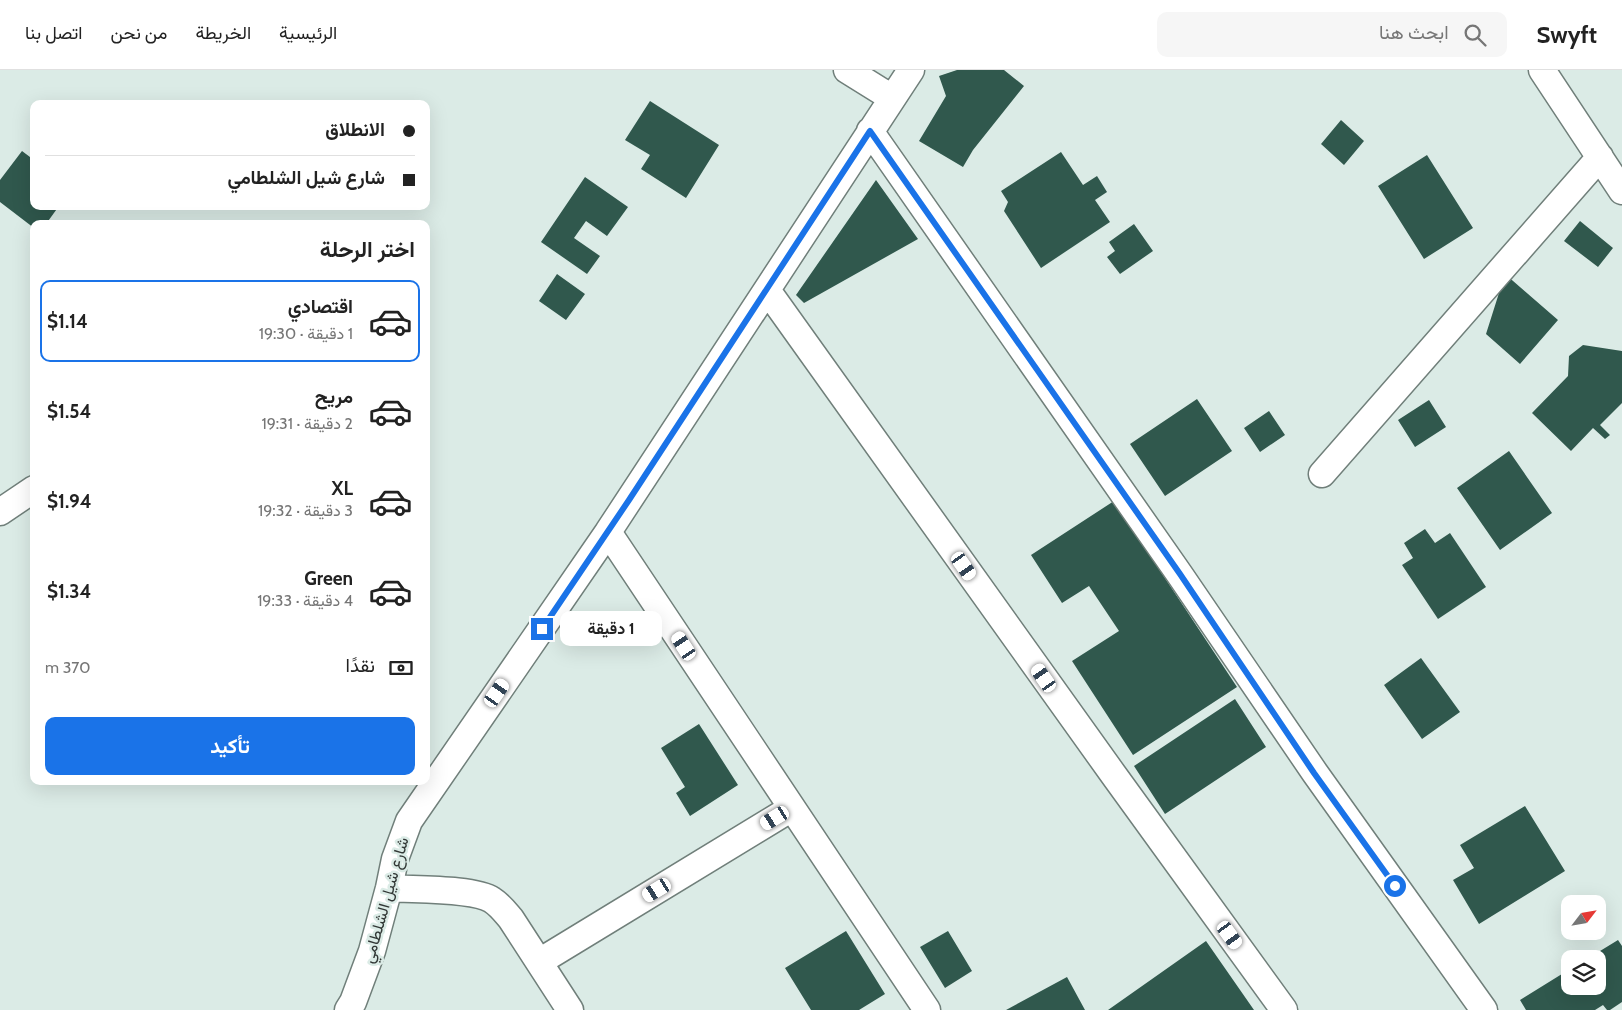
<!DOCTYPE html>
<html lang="ar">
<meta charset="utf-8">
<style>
body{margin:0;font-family:Cabin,Vazirmatn,sans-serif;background:#f6f6f6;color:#222;direction:rtl;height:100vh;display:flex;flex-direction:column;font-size:19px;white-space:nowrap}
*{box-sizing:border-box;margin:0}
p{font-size:16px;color:#767676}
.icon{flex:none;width:28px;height:28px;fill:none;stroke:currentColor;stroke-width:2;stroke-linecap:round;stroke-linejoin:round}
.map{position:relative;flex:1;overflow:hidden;direction:ltr}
.panel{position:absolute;left:30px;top:150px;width:400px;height:565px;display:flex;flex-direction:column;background:#fff;border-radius:10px;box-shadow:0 5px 20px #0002;direction:rtl}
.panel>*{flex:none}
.banner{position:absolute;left:30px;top:30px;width:400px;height:110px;border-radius:10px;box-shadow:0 5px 20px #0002;direction:rtl;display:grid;align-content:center;height:110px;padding:0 15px;background:#fff}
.needle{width:32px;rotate:59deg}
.buttons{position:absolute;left:1561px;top:825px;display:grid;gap:10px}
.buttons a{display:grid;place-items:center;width:45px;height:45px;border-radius:10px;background:#fff;box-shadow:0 5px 20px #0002;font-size:25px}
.end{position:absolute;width:22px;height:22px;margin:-11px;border:6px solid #1a73e8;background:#fff;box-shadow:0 0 0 2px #fff}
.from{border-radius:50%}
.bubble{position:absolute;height:35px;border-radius:10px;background:#fff;box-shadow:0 5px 20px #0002;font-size:16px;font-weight:700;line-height:35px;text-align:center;direction:rtl}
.car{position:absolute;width:15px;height:30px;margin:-15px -8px;border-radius:6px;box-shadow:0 0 4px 1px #0007;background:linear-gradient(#fff 24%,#345 0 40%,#fff 0 76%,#345 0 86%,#fff 0)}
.banner b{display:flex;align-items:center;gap:18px;height:48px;font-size:19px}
.banner b+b{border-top:1px solid #e0e0e0}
.banner i{width:12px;height:12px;background:#222}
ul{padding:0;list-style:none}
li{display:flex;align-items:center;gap:15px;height:82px;margin:0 10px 8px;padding:0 5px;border:2px solid transparent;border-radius:10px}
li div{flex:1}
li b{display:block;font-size:19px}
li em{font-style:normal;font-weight:700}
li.active{border-color:#1a73e8}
li>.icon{width:45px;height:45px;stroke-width:1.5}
h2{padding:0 15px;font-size:22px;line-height:60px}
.pay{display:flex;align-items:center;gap:12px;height:55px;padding:0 15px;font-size:19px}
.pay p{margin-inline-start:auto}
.button{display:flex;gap:10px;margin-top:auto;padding:10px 15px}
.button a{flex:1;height:58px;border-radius:10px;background:#1a73e8;color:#fff;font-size:20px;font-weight:700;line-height:58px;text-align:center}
header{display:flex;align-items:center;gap:30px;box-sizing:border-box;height:70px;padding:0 25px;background:#fff;border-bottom:1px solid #e0e0e0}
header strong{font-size:24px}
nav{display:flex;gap:28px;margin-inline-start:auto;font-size:18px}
.search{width:350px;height:45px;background:#f6f6f6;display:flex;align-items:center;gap:12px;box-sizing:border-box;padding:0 18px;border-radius:10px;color:#767676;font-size:19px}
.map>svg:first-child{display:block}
.building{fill:#30584d}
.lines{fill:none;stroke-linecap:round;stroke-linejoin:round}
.minor-casing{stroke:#707f7a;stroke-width:29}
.minor{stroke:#fff;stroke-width:26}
.route{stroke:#1a73e8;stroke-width:6}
.labels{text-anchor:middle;stroke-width:5;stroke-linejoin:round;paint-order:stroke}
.street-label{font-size:16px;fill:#323836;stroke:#dbebe6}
</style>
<header>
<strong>Swyft</strong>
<div class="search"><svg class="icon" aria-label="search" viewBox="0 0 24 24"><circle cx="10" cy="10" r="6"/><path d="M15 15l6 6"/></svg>ابحث هنا</div>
<nav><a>الرئيسية</a><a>الخريطة</a><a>من نحن</a><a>اتصل بنا</a></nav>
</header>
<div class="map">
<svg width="1622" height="940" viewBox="0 0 1622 940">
<rect width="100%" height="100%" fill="#dbebe6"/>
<path class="building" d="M957,0H1004L1024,16L973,80L963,97L919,71L946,26L939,6Z
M650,31L719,75L686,128L641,99L650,85L625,70Z
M1341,50L1364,71L1344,95L1321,74Z
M22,81L34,90V136H59L46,154H34V158L0,132V110Z
M1061,82L1083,115L1097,106L1107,122L1095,130L1110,152L1041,198L1004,141L1008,132L1001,121Z
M1427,85L1473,158L1424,189L1378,116Z
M585,107L628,137L607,166L586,151L574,168L600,186L587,204L541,172Z
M876,110L918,169L804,233L796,225Z
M1580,151L1613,178L1598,197L1564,171Z
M1134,154L1153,181L1120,204L1107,187L1115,181L1109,172Z
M557,204L585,224L566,250L539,231Z
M1505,204L1558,250L1520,294L1486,264Z
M1583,275L1622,281V333L1600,355L1610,365L1605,369L1593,358L1571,381L1532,343L1568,306L1569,286Z
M1197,329L1232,381L1165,426L1130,374Z
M1429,330L1446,357L1415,377L1398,350Z
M1269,341L1285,365L1260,382L1244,358Z
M1509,381L1552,443L1500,480L1457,418Z
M1114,431L1237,617L1133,685L1072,591L1119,561L1089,516L1062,533L1031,485Z
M1425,459L1435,473L1450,463L1486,517L1438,549L1402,495L1413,488L1404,473Z
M1421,588L1460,642L1422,669L1384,615Z
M1235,629L1266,677L1165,744L1134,696Z
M699,654L738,715L690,746L676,723L685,717L661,678Z
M1525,736L1565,801L1479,854L1453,810L1474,798L1460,775Z
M846,861L885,924L859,940H811L785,898Z
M948,861L972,901L945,918L920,877Z
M1618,870L1622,876V932L1610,940H1607L1603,935L1595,940H1526L1520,930L1570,899V916H1598V889H1587Z
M1206,871L1254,940H1108Z
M1067,907L1085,940H1006Z"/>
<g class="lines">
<defs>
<path id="minor" d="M847,0L892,28
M1542,0L1622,121
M870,61L1180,505L1315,703L1484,940
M767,220L1113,704L1284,940
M1322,404L1600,87
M0,442L34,419
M608,462L927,940
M389,818C412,820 474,818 492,830C500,835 505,842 511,849L570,940
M539,892L792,738
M348,940L353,932L372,881L389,818L395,789L409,751L608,462L911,0"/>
</defs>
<use href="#minor" class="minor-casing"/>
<use href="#minor" class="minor"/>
</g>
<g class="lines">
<path class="route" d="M542,559L629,430L870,61L1180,504L1314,703L1395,816"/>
</g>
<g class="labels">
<g class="street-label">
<text transform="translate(385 830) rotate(-74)" y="6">شارع شيل الشلطامي</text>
</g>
</g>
</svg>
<div class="buttons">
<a><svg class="needle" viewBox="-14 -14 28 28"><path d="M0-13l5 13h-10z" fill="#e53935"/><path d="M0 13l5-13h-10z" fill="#767676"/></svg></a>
<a><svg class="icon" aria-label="layers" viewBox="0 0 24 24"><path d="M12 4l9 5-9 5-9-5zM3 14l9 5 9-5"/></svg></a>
</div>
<i class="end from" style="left:1395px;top:816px"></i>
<i class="end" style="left:542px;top:559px"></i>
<div class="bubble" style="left:560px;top:541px;width:102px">1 دقيقة</div>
<i class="car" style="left:964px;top:496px;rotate:145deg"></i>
<i class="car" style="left:684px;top:576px;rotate:327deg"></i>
<i class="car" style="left:1044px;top:608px;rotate:325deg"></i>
<i class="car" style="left:497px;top:623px;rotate:35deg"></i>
<i class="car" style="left:775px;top:748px;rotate:239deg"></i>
<i class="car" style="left:657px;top:820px;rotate:239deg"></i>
<i class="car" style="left:1230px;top:865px;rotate:144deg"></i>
<div class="banner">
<b><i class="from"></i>الانطلاق</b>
<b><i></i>شارع شيل الشلطامي</b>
</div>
<section class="panel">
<h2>اختر الرحلة</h2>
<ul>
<li class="active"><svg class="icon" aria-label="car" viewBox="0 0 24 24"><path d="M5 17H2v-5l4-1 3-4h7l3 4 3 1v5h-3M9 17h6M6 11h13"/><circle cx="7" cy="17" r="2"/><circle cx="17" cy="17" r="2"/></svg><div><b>اقتصادي</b><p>1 دقيقة · 19:30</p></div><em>$1.14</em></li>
<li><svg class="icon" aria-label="car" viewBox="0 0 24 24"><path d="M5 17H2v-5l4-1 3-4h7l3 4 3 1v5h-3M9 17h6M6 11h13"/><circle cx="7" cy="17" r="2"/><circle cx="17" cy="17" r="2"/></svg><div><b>مريح</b><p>2 دقيقة · 19:31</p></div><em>$1.54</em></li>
<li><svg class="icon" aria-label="car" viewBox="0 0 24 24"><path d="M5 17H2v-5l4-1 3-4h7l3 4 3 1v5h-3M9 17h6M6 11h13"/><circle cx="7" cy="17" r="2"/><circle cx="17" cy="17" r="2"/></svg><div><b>XL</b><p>3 دقيقة · 19:32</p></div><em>$1.94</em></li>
<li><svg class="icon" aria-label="car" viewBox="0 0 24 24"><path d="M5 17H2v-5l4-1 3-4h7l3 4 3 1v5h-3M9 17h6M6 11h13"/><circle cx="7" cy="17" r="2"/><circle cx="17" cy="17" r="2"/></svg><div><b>Green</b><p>4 دقيقة · 19:33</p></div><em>$1.34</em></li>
</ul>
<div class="pay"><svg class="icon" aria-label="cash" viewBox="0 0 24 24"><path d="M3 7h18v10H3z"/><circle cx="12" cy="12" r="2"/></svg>نقدًا<p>370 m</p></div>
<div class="button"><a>تأكيد</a></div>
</section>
</div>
